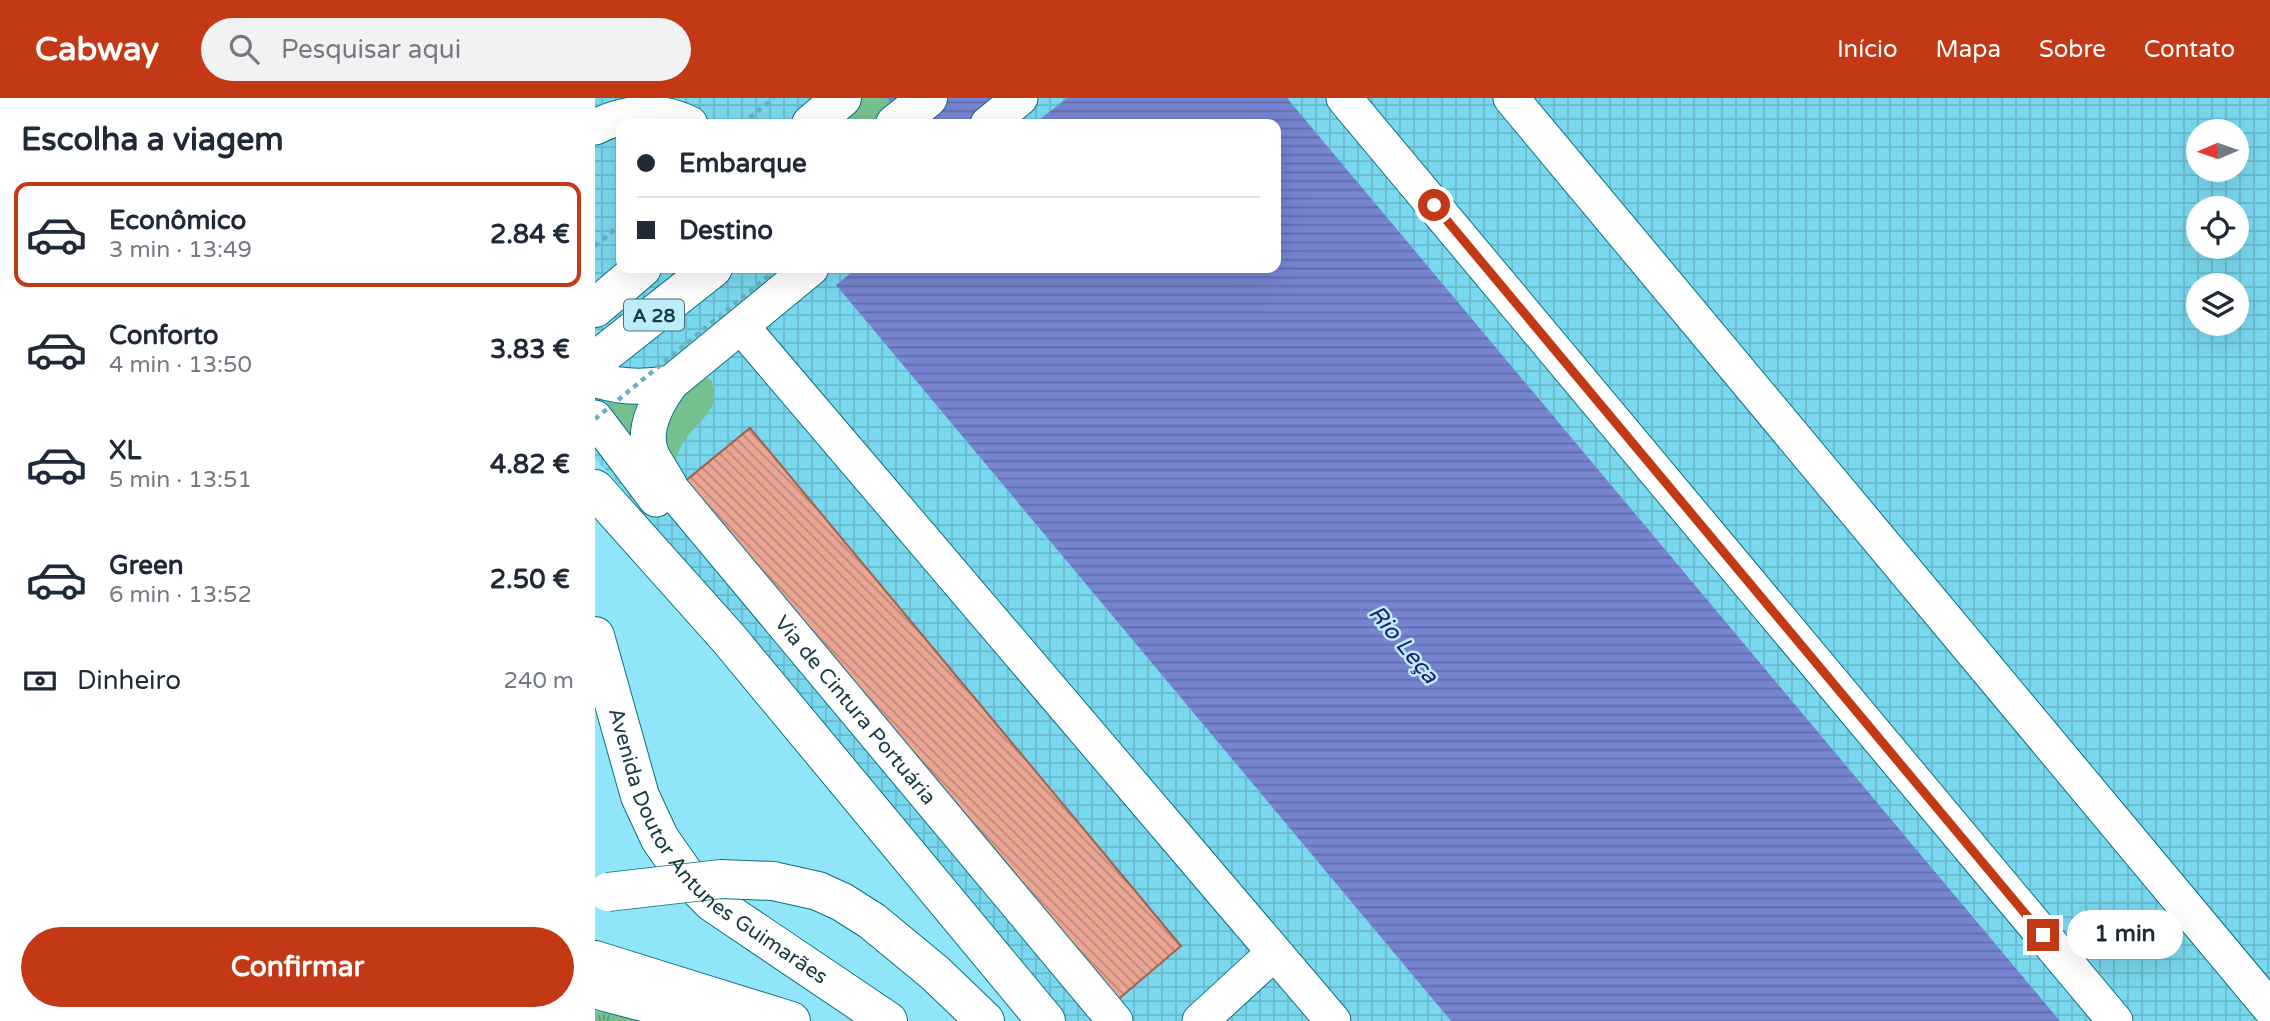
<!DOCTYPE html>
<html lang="pt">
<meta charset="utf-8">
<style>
body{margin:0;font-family:"Varela Round",sans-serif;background:#f2f2f3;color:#1f2937;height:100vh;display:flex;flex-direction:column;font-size:26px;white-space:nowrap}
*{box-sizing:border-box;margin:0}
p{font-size:23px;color:#747a83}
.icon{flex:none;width:38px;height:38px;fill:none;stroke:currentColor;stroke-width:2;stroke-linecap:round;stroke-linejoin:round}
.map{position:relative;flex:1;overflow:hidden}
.panel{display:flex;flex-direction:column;background:#fff;width:595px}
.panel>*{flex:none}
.hud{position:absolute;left:21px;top:21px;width:665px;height:154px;border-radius:14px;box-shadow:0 7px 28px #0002;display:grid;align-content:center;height:154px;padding:0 21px;background:#fff}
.needle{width:46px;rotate:268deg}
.buttons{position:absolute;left:1591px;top:21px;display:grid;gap:14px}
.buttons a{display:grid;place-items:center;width:63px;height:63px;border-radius:50%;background:#fff;box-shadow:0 7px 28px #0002;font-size:35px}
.end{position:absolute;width:32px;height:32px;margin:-16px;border:9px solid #c33916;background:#fff;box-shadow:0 0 0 4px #fff}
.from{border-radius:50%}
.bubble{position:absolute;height:49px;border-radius:24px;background:#fff;box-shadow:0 7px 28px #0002;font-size:23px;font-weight:700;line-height:49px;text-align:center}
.hud b{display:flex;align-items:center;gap:24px;height:66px;font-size:26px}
.hud b+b{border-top:2px solid #e0e1e3}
.hud i{width:18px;height:18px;background:#1f2937}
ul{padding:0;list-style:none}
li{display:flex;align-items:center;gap:21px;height:105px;margin:0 14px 10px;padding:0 7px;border:4px solid transparent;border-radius:14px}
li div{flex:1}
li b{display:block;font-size:26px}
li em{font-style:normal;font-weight:700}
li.current{border-color:#c33916}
li>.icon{width:63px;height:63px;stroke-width:1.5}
h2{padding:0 21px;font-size:32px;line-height:84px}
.pay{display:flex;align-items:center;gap:18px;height:77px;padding:0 21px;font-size:26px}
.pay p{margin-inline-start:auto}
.action{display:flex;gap:14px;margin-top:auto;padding:14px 21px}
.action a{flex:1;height:80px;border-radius:42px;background:#c33916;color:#fff;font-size:28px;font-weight:700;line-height:80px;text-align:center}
header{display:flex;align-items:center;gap:42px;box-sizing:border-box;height:98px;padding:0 35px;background:#c33916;color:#fff}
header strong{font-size:33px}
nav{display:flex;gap:38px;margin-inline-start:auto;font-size:24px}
.search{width:490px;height:63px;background:#f2f2f3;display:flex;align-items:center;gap:18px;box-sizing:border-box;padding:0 24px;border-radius:38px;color:#747a83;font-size:26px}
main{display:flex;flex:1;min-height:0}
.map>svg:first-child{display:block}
.industrial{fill:url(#industrial-grid);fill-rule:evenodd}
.green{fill:#74c18f}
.park{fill:url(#park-tufts)}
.water{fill:url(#water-rules)}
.building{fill:url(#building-back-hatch);stroke:#a06151;stroke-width:2}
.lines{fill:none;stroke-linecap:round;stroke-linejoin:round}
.minor-casing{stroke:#087082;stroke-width:37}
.major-casing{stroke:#087082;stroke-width:40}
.highway-casing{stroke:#087082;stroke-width:40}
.path{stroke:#6bafc0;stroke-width:4.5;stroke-dasharray:5 5;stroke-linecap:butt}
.minor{stroke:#fff;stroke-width:35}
.major{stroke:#fff;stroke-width:38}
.highway{stroke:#fff;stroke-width:38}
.highway-bridge-casing{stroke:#087082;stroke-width:40;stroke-linecap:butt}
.path-bridge{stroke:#6bafc0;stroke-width:4.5;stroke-dasharray:5 5;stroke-linecap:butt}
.highway-bridge{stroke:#fff;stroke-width:38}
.route{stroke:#c33916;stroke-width:9}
.labels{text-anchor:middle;stroke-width:5;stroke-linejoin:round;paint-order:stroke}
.shield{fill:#bdedf9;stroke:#49707a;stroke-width:2}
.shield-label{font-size:19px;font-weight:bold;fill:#173b43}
.street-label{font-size:21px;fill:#173b43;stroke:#bdedf9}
.water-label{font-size:23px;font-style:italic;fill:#1f1d77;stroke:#bdedf9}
</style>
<header>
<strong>Cabway</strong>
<div class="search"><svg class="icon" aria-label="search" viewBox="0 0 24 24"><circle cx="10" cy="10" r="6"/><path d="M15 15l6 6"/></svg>Pesquisar aqui</div>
<nav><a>Início</a><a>Mapa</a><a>Sobre</a><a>Contato</a></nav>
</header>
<main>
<section class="panel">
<h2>Escolha a viagem</h2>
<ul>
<li class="current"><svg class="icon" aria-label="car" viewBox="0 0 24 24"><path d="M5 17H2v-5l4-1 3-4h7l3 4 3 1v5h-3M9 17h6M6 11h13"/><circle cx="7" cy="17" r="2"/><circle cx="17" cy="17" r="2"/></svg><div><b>Econômico</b><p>3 min · 13:49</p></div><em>2.84 €</em></li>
<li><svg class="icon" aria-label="car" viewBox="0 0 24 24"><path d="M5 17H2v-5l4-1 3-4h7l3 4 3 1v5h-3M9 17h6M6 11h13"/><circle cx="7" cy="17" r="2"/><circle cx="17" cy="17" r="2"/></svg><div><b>Conforto</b><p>4 min · 13:50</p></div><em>3.83 €</em></li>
<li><svg class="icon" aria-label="car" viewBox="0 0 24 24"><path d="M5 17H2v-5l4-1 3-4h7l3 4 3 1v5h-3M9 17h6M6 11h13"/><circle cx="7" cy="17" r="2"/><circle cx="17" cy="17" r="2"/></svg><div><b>XL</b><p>5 min · 13:51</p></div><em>4.82 €</em></li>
<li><svg class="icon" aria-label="car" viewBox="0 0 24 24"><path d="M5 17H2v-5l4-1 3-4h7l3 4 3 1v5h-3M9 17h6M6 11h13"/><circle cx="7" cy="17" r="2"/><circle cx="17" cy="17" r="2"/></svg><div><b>Green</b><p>6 min · 13:52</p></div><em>2.50 €</em></li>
</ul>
<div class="pay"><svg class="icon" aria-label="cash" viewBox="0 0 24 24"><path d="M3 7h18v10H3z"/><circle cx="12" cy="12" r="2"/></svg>Dinheiro<p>240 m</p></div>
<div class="action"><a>Confirmar</a></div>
</section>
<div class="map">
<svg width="1675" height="923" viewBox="0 0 1675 923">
<defs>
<pattern id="industrial-grid" width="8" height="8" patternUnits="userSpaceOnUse" patternTransform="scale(1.75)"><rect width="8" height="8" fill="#7ad8ee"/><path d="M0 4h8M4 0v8" fill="none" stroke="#69bacd"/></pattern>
<pattern id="park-tufts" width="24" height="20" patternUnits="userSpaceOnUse" patternTransform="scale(1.75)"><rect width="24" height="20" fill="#74c18f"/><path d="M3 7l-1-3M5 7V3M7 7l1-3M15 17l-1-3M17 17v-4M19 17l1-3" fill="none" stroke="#5e9e76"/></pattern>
<pattern id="water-rules" width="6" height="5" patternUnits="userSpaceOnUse" patternTransform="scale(1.75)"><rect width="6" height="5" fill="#7684d1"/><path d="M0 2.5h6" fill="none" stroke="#606dab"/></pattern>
<pattern id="building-back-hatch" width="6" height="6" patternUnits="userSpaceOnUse" patternTransform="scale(1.75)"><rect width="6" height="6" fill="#e9a492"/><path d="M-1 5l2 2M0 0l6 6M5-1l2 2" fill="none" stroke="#bc8779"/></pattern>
</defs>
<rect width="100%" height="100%" fill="#91e5f9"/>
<path class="industrial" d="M0,0H212L234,26H26V170H262L241,187L856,923H472L15,376L0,361Z
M403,0H472L439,26H420Z
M692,0H1675V923H1465ZM1603,33H1642V72H1603ZM1603,110H1642V149H1603ZM1603,187H1642V226H1603Z"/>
<path class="green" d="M212,0H291L316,26H234Z
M107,278L116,282C128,312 104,321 89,343C83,353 80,362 78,374L67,354L68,313Z
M6,295L51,298L40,350Z"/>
<path class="park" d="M0,913L58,923H0Z"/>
<path class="water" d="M291,0H398L420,26H316Z
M472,0H692L1465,923H856L241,187L262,170H681V26H439Z"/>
<path class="building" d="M155,330L586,848L520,904L88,385Z"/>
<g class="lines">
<defs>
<g id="minor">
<path d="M749,0L1520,923"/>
<path d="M916,0L1675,910"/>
<path d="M393,26L425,0"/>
<path d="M0,29C31,14 63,10 95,26"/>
<path id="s1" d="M216,170L76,285C62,304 46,333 57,358C63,369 71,380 77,392L520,923"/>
<path d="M146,228L738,923"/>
<path d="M0,281C25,290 50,290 76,285"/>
<path d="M0,320L61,401"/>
<path d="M0,893L115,923"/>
<path d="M605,923L679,855"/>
</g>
<g id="major">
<path d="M0,391L134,541L451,923"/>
<path id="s2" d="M0,538L45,698L65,741L91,778L118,805L293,923"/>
</g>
<path id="highway" d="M216,26L247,0
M300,26L333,0
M0,210L47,170
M0,263L118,170
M178,783L223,793L247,804L277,823L340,875L390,923
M0,862L196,923"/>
</defs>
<use href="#minor" class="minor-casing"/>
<use href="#major" class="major-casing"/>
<use href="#highway" class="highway-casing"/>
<path class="path" d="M147,26L179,0
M0,148L26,126"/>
<use href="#minor" class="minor"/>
<use href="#major" class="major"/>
<use href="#highway" class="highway"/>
<defs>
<path id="highway-bridge" d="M13,794L126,781L178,783"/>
</defs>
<use href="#highway-bridge" class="highway-bridge-casing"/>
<path class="path-bridge" d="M0,321L183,170"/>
<use href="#highway-bridge" class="highway-bridge"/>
</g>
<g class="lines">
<path class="route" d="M839,107L1448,837"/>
</g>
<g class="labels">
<rect class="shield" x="29" y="201.5" width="60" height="31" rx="5"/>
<g class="shield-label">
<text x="59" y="224">A 28</text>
</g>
<g class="street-label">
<text dy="7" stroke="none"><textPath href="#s1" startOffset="586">Via de Cintura Portuária</textPath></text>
<text dy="7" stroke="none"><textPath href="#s2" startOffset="254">Avenida Doutor Antunes Guimarães</textPath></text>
</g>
<g class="water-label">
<text transform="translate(809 546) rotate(50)" y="8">Rio Leça</text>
</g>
</g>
</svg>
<div class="buttons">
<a><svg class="needle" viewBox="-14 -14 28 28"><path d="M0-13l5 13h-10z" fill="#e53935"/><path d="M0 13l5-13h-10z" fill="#747a83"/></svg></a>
<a><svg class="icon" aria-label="locate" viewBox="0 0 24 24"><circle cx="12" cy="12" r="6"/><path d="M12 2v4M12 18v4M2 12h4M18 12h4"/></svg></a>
<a><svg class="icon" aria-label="layers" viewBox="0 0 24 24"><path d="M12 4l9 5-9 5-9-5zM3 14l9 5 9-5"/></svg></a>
</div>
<i class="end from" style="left:839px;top:107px"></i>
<i class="end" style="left:1448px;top:837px"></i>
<div class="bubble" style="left:1472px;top:812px;width:116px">1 min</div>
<div class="hud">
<b><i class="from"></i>Embarque</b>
<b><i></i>Destino</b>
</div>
</div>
</main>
